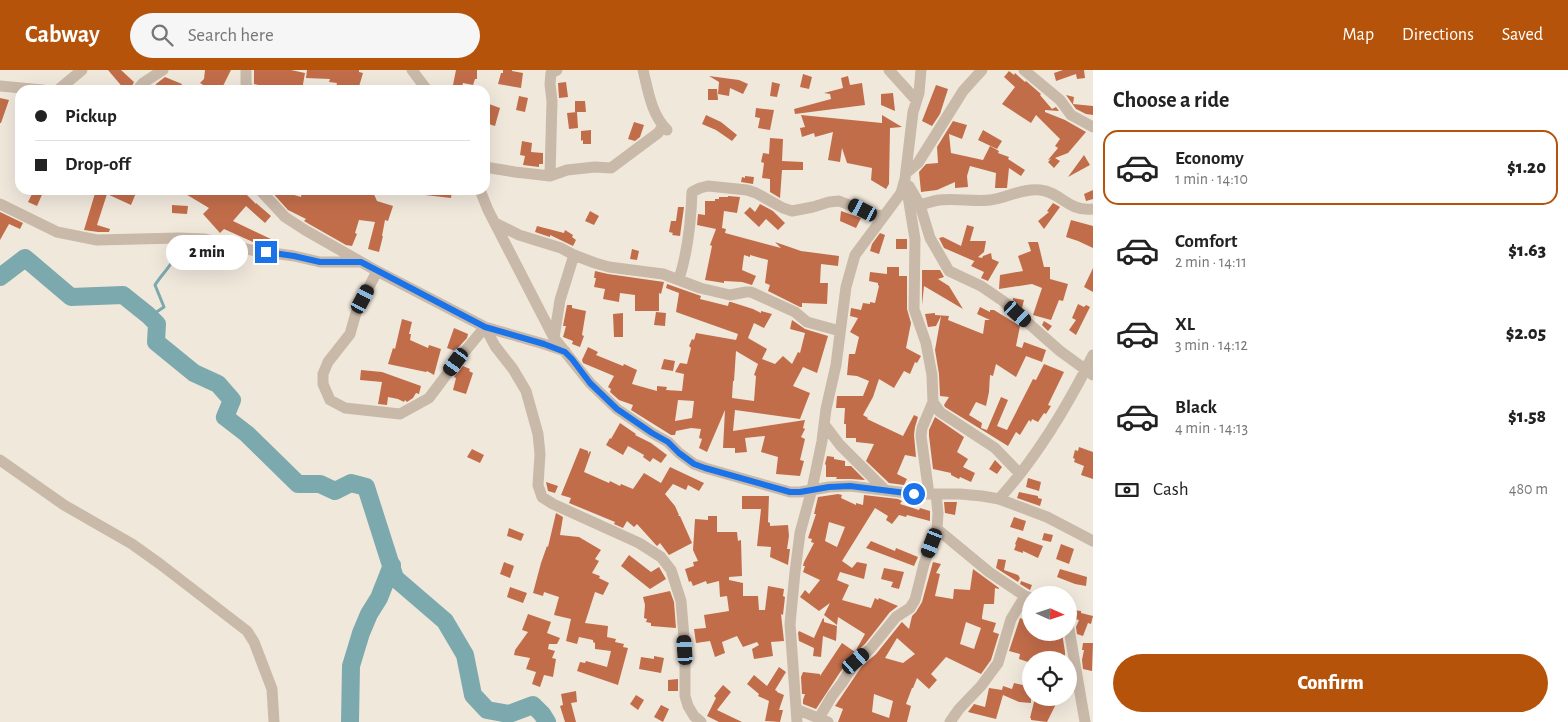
<!DOCTYPE html>
<meta charset="utf-8">
<style>
body{margin:0;font-family:"Alegreya Sans",sans-serif;background:#f6f6f6;color:#222;height:100vh;display:flex;flex-direction:column;font-size:19px;white-space:nowrap}
*{box-sizing:border-box;margin:0}
p{font-size:16px;color:#767676}
.icon{flex:none;width:28px;height:28px;fill:none;stroke:currentColor;stroke-width:2;stroke-linecap:round;stroke-linejoin:round}
.map{position:relative;flex:1;overflow:hidden}
.side{display:flex;flex-direction:column;background:#fff;width:475px}
.side>*{flex:none}
.hud{position:absolute;left:15px;top:15px;width:475px;height:110px;border-radius:15px;box-shadow:0 5px 20px #0002;display:grid;align-content:center;height:110px;padding:0 20px;background:#fff}
.needle{width:32px;rotate:93deg}
.buttons{position:absolute;left:1022px;top:516px;display:grid;gap:10px}
.buttons a{display:grid;place-items:center;width:55px;height:55px;border-radius:50%;background:#fff;box-shadow:0 5px 20px #0002;font-size:25px}
.end{position:absolute;width:22px;height:22px;margin:-11px;border:6px solid #1a73e8;background:#fff;box-shadow:0 0 0 2px #fff}
.from{border-radius:50%}
.bubble{position:absolute;height:35px;border-radius:18px;background:#fff;box-shadow:0 5px 20px #0002;font-size:16px;font-weight:800;line-height:35px;text-align:center}
.car{position:absolute;width:15px;height:30px;margin:-15px -8px;border-radius:6px;box-shadow:0 0 4px 1px #0007;background:linear-gradient(#222 24%,#8ab4d8 0 40%,#222 0 76%,#8ab4d8 0 86%,#222 0)}
.hud b{display:flex;align-items:center;gap:18px;height:48px;font-size:19px}
.hud b+b{border-top:1px solid #e0e0e0}
.hud i{width:12px;height:12px;background:#222}
ul{padding:0;list-style:none}
li{display:flex;align-items:center;gap:15px;height:75px;margin:0 10px 8px;padding:0 10px;border:2px solid transparent;border-radius:15px}
li div{flex:1}
li b{display:block;font-size:19px}
li em{font-style:normal;font-weight:800}
li.current{border-color:#b45309}
li>.icon{width:45px;height:45px;stroke-width:1.5}
h2{padding:0 20px;font-size:22px;line-height:60px}
.pay{display:flex;align-items:center;gap:12px;height:55px;padding:0 20px;font-size:19px}
.pay p{margin-inline-start:auto}
.action{display:flex;gap:10px;margin-top:auto;padding:10px 20px}
.action a{flex:1;height:58px;border-radius:30px;background:#b45309;color:#fff;font-size:20px;font-weight:800;line-height:58px;text-align:center}
header{display:flex;align-items:center;gap:30px;box-sizing:border-box;height:70px;padding:0 25px;background:#b45309;color:#fff}
header strong{font-size:24px}
nav{display:flex;gap:28px;margin-inline-start:auto;font-size:18px}
.search{width:350px;height:45px;background:#f6f6f6;display:flex;align-items:center;gap:12px;box-sizing:border-box;padding:0 18px;border-radius:28px;color:#767676;font-size:19px}
main{display:flex;flex:1;min-height:0}
.map>svg:first-child{display:block}
.lines{fill:none;stroke-linecap:round;stroke-linejoin:round}
.stream{stroke:#7ca9ad;stroke-width:3}
.river{stroke:#7ca9ad;stroke-width:18}
.building{fill:#c26d4a;fill-rule:evenodd}
.street{stroke:#c9b9a9;stroke-width:11}
.route{stroke:#1a73e8;stroke-width:6}
</style>
<header>
<strong>Cabway</strong>
<div class="search"><svg class="icon" aria-label="search" viewBox="0 0 24 24"><circle cx="10" cy="10" r="6"/><path d="M15 15l6 6"/></svg>Search here</div>
<nav><a>Map</a><a>Directions</a><a>Saved</a></nav>
</header>
<main>
<div class="map">
<svg width="1093" height="652" viewBox="0 0 1093 652">
<rect width="100%" height="100%" fill="#f1e8dc"/>
<g class="lines">
<path class="stream" d="M148,245H152L164,237L155,215C160,207 167,200 172,192"/>
<path class="river" d="M0,207L25,188L71,227L123,225L148,245L157,254L156,272L194,303L218,314L232,330L225,347L247,364L298,414H320L335,421L351,413L366,417L395,508L445,551L465,585L473,625L487,640L509,644L533,635L542,644L547,652
M350,652L351,596L361,563L369,544L379,528L392,495"/>
</g>
<path class="building" d="M108,0H121L134,12L130,20H125Z
M205,0H231L221,20H211L200,13L204,9Z
M254,0H291L305,3L302,20L278,17V20H268V17L254,14Z
M307,0H359V2L363,3L358,20H335L337,13L329,12L330,9L306,8Z
M456,0H477V9H475L473,15L463,13L461,20H452Z
M503,0H512V1L523,3L521,18L498,14L501,3H503Z
M1063,0H1084L1085,8L1077,9L1076,4L1056,11L1054,3Z
M1009,1L1014,5L1015,3L1025,12L1026,11L1041,24L1040,25L1052,39L1056,37L1059,41L1045,40V42L1065,50L1086,62L1068,83L1055,88L1060,91L1054,98L1048,92L1051,89L1048,90L1058,78L1055,76L1060,69L1036,45L1031,53L1002,34L1015,17L1004,7Z
M803,4L812,7L809,19L800,17Z
M709,6L739,10L748,14L743,24L730,18L729,26L718,24L719,12Z
M848,6L850,15L862,13L865,35L795,44L794,39L831,29L830,24L824,23L843,18L841,8Z
M165,7L182,14L179,20H153L156,14Z
M566,12L568,27L559,28L558,13Z
M772,12L780,14L777,27L770,26Z
M936,15L948,19L940,44L932,56L922,51Z
M708,19H717L718,30H708Z
M893,23L895,41L881,35V24Z
M1066,25L1074,27L1073,34L1093,36V45L1086,44L1076,39Z
M519,26L528,28L525,42L516,40Z
M0,28L9,30L1,53H0Z
M575,31H585L586,42H575Z
M489,34L500,38L495,56L485,53Z
M756,38L774,40L770,60L758,58L760,48L755,47Z
M577,42L578,58L569,59L567,43Z
M706,45L721,52L737,65L732,71L716,60L702,54Z
M801,45L882,53V45L902,57L890,58L889,114L886,119L871,110L872,98L847,93L842,78L840,92L828,90L833,62L815,67L814,63L802,67L800,58L805,57Z
M953,51L967,55L962,69L949,64L951,83L983,90L990,76L999,81L998,83L1009,87L1008,89L1025,100L1021,106L1009,98L1007,118H995L996,103L970,96L967,106L968,117L955,118V112L937,120L921,122L919,102L926,94L938,93L937,77Z
M634,52L644,55L640,67L635,71L628,69Z
M591,60V74H583V70L581,71V61Z
M983,60L1002,71L997,79L978,70Z
M770,68L783,69L782,91L803,92V100H782L780,128L770,122V109L762,108L764,93L761,92L763,83L769,84Z
M522,71L532,73L531,82L543,83V94H539V97L523,95L525,86L520,85Z
M1084,85L1090,95L1068,107Z
M745,106L754,107L753,114L741,112L742,107L745,108Z
M34,120H44L37,136L28,132Z
M96,120H130L136,123L131,135L107,124L97,155L110,159L109,162H98L84,160Z
M179,120H242L256,134V133L271,146L265,153L246,136L233,151L273,170L272,173L254,170L253,172L224,159L220,163L203,144L209,138Z
M270,120H285L284,122L301,127L302,120H372L377,131L393,136L388,151L385,150L382,166H383L379,182L368,179L375,152L359,150L355,163L357,164L352,176L346,175L309,154L304,151L306,149L288,140Z
M426,120H452L451,128L425,125Z
M1093,120V129L1086,131L1084,124Z
M728,126L740,127L737,143L724,141L722,158L726,159L725,163L781,178L775,172L801,181L839,186L838,196L821,194L820,213H828L827,234L802,233V237H800L768,221L770,215L765,213L768,190L750,185V187L744,185L742,200L756,206L752,215L742,212L724,211V213L705,210L712,176L710,175L716,159L697,155L698,144L705,145V131H715V129H719V127H728Z
M1053,133L1060,137L1044,159L1038,151L1049,142L1047,141Z
M760,134L773,141L785,153L778,160L766,149L759,157L744,143L750,137L755,142Z
M172,135L188,136L187,144L172,143Z
M678,137H684L680,166L672,165L673,163L669,162L671,151H676Z
M590,141L599,146L594,155L585,151Z
M841,141L861,148L856,158L840,151Z
M0,142L23,153L20,159L9,154L0,170Z
M1071,150L1093,156V178L1078,171L1066,167Z
M967,155L974,157L970,171H986L984,182L978,187L982,188L983,186L991,183L992,189L999,192L988,211L981,208L984,202L971,196L975,190L974,191L944,178L939,168L943,167L961,176Z
M537,156L564,163L565,160L573,165L572,167L576,170L573,176L550,165V167L535,162Z
M880,163L885,165L879,184L870,181L872,174Z
M896,169H907V179H896Z
M1028,172H1038L1044,197H1050V209L1068,214L1063,231L1059,230L1051,250L1033,245L1042,218L1032,214L999,219L1000,205L1023,201L1018,186L1031,181Z
M632,179L639,181L637,190L630,189Z
M887,197H899V206H907V239L911,253L906,278L921,286L917,293L915,292L910,304L904,301L894,318L879,309L873,327L863,345L868,348L867,349L903,366L914,345L918,347L915,357L914,365L916,387L905,385L897,404L907,409L904,415L889,413L866,391L874,374L856,372V368H846V354H844L845,338H836L837,326H863L869,311L857,306L847,305L849,284H855L859,267L850,262L858,248L850,246L851,238L861,240L863,233L870,234V232L875,233L879,216L878,215V213L869,211L870,202L887,204Z
M1093,198V222L1084,217Z
M922,200H940L944,207L938,209L949,216L963,239L924,216L922,235Z
M595,201L608,204L664,212L661,224L659,223V241H635V225L620,223L619,232L603,229L605,219L594,217L596,208H594Z
M667,214L701,226L700,229L728,236L729,232H731L753,239L761,243V241L772,244L764,258L754,253L748,268L767,279L762,289L775,294L783,286L792,294L798,282L800,283L805,263L790,259L792,250L805,259L828,266L817,303L803,297L793,316L810,323L800,349L735,340L733,361L805,350L803,358L805,359L801,367L805,369L800,390L804,391L800,406L776,404L778,387L761,382L765,366L745,368L747,382L735,383V378H723L725,340L707,382L699,378L702,369L699,368L701,359L691,358L676,361L675,365H671L631,340L633,335L619,330L610,322L611,319L608,317L614,306L583,293L582,290L588,277L598,282L596,285L623,296L624,294L637,300L632,314L657,321V316L667,317L666,320L682,321L684,304L675,302L680,293L687,294L691,278L689,276L692,269L694,270L696,263L736,270L738,264L676,242L679,223L666,218ZM736,281L758,294L754,305L756,306L754,331L732,328L733,311H734ZM678,330L694,331L692,348L675,351Z
M1013,228L1024,230L1022,238L1013,230Z
M1078,234L1084,237L1086,235L1090,237L1076,265L1069,260L1076,250L1072,248Z
M567,235H572V238L586,241L582,265L584,266L580,277L572,274L573,271L563,267L566,256H563Z
M980,237L990,242V240H994L1020,256L1016,276L1022,278L1024,272L1046,280L1042,292L1026,286L1016,307L996,294L993,306L990,305L989,322L986,336L976,332L969,345L982,353L981,358L987,360L1001,327L1008,330L997,356L1007,360L1033,309L1036,310L1044,294L1064,302L1048,335L1051,336L1046,344L1044,343L1038,352L1032,349L1031,352L1029,350L1020,365L1016,362L1008,376L945,337L944,335L949,327L940,326L939,304L935,280L941,246L936,256L928,257L925,244L935,243V245L949,246L948,250L983,264L985,250H990L977,244Z
M656,242L666,243L665,256L654,255Z
M623,243V267H614L613,244Z
M402,249L412,252L409,264H411L410,270L428,278L429,275L441,279L434,305L427,301L426,302L388,294L393,278L395,279Z
M1044,251L1052,256L1048,261L1042,255Z
M454,258L468,264L467,268L455,281L447,278Z
M664,289L675,291L673,301L661,299Z
M463,296L470,299L469,301L473,303L466,324L453,320L456,308L454,307Z
M361,300L382,302L421,316L419,324L416,323L413,328L407,332L405,330L404,332L398,329L388,327L387,335L378,334L382,312L360,310Z
M935,347L964,367L957,382L968,389L963,397L975,403L971,412L960,407L959,409L951,405V403L933,399L929,366V360Z
M620,353L636,364L635,365L651,373L667,385L661,393L653,388L650,392L643,387L644,385L630,377L628,376L623,385L606,375L610,368L611,369Z
M1079,377L1093,382V409L1081,405L1084,396L1074,392L1075,389L1073,388L1075,380L1078,381Z
M580,378L588,381V384L590,381L591,382L584,402L609,413L610,411L620,416L621,414L633,419L644,403L661,413L670,397L704,413L699,421L688,415L686,420L673,414L665,424L675,436L679,445L678,446H680L692,473L669,485L660,473L657,476L656,475L637,454L634,457L627,451L623,458L614,454L615,452L569,433L571,428L561,425Z
M472,379L484,385L480,393L467,387Z
M827,386L834,387V389L845,391V396H851L865,410L851,409H836L837,407H826V395L825,394Z
M995,390L1002,397L997,404L989,399Z
M1028,408L1041,412L1039,421L1026,417Z
M546,412L558,416L555,423L548,421Z
M1019,422L1038,426V428L1042,429L1040,436L1017,428Z
M838,424L842,425L841,428L856,435V433L863,435L864,425L898,429L902,431L900,434L919,440L920,438L930,441V451L907,445L906,447L899,445L892,454L886,450L888,446L875,438L842,491L852,498L857,492L867,494L864,509L840,502L837,510L849,515L842,530L871,538L875,528L878,530L879,528L898,536L890,542L865,574L850,587L816,639L803,634V630L805,624H802L801,607L803,602L820,604V606L842,573L855,582L865,564L838,547L837,555L824,545L830,533L819,541L800,527L805,520L809,524L820,510L803,502L805,496H803L804,492L814,473L811,472L812,469L808,468L816,444H814L818,427ZM829,452L845,457L837,477L825,471Z
M742,426H769L768,452L770,453V456L788,455L789,466L787,479H790L788,495L770,487L771,477L757,476L761,439H742Z
M944,432H957L955,445L945,443Z
M556,443L563,447L560,465L579,467L601,480L595,489L599,491L592,503L600,506L599,508L609,513L603,525L595,522L585,553L608,556L607,567L616,569L615,572L624,574L623,577L628,578L618,615L577,601L580,592L585,593L586,591L607,597L611,581L595,579V573L593,572V570L579,567L577,574L566,571L571,549L554,545L559,527L544,522L543,526L533,523L541,493L547,476L548,477Z
M708,446H717V462H737L738,471L741,470L742,506L729,507V510L743,513V526H758L759,540H765L768,516L784,519L783,526L785,527L783,545L781,544L784,571L771,572L773,586L754,589L752,579L759,575L757,572L743,577L737,566L722,572L725,583L715,587L710,571L696,573L694,559L706,558L704,545L729,541L727,526L720,527L719,511L707,514L706,511L693,516L691,511L689,512L685,499L694,496L693,492L698,491L693,480L695,449L708,450Z
M1014,447L1026,451L1023,461L1010,457Z
M509,458L524,464L521,471L507,466Z
M1044,463L1053,465L1051,472L1042,470Z
M1018,467L1043,476L1038,488L1023,481V483L1014,480L1016,475L1015,474Z
M871,471L895,481L896,478L918,487L914,496L866,478Z
M1061,474L1074,479L1069,494L1056,489Z
M629,485L651,502L659,497L666,509L650,519L621,496Z
M998,489L1006,490L1004,500L1018,505L1020,508L1018,512L996,498Z
M504,492L514,496L510,508L500,504Z
M933,492L941,494L936,503L940,504L935,526L953,529L954,519L970,520L973,499L999,518V519L995,518L994,534H984L982,547V549L996,553L993,562L999,564L991,590L981,604L946,587L931,604L937,610L929,619L917,608L913,618H912L906,634L911,636L907,652H838L843,639L835,636L862,596L876,584L901,553L902,552L909,559L912,546L916,542L922,532ZM966,552L981,558L974,579L960,574ZM897,568L915,584L903,593L885,588ZM874,624L893,631L889,648L872,642Z
M884,498L904,502L899,519L891,517L893,512L881,509Z
M1060,499L1087,507L1086,516L1075,514L1057,507Z
M1021,511L1032,515L1030,520L1020,514Z
M510,517L527,523L523,533L507,527Z
M670,521L674,532L676,558L651,556V553L646,552L647,549L644,548L645,535L643,527Z
M1072,540L1081,541V544V543L1093,546L1091,554L1088,553L1083,566L1077,564L1076,557L1079,550L1070,548Z
M528,544L551,552L547,563L560,568L557,574H549L548,579L555,581L552,588L556,589L553,607L544,605L540,617L532,614L536,602L526,599L530,588L514,585L515,580L528,562L522,560Z
M823,548L824,549V552L837,556L836,571L823,566L821,587L813,586L814,578L799,571L798,563L799,561L814,568Z
M1020,548L1031,552V562H1043L1042,565L1059,568V562L1062,563L1065,582V590H1031V593L1019,589L1020,584L1009,581Z
M1083,573H1093L1092,601L1083,599L1082,590L1084,580H1082Z
M654,586L664,588L661,603L639,599L641,587L654,589Z
M1029,596H1031V633L1019,632L1003,625L996,649L968,642L974,634L985,637L989,618L1002,620L1003,616L1012,619L1014,613L1023,615Z
M779,597L786,602L775,620L777,621V622L784,625L779,640H783L780,652L765,651L769,631L758,626L759,624L747,614L754,605L767,616Z
M678,609V621H668V610Z
M723,615L731,622L717,640L742,652H719L707,646L716,628L714,626Z
M576,621L577,632L571,633L576,652H565L560,636L563,635L561,624Z
M636,625L644,630L638,640L630,634Z
M1035,628H1059L1047,652L1031,650V648H1030Z
M661,635L669,639L663,652L654,647Z"/>
<g class="lines">
<path class="street" d="M246,0V13L248,20
M412,0L427,20
M643,0C648,20 651,44 667,60
M889,0L916,30
M1024,0L1060,30L1071,45L1093,57
M0,16L43,20
M58,20L82,0
M137,20L143,13L163,0
M485,97L515,102L550,106L567,100L595,97L611,98L658,63L663,56
M906,103L918,93L963,21L982,0
M550,106L552,31L550,14L551,3L557,0
M906,114L915,169L914,239L926,273L932,305L933,332L940,342L995,378L1020,404
M909,116L920,135L930,168L949,201L981,216L1003,231L1060,281L1093,305
M260,120L285,147L305,160L377,201L485,257L544,274L565,281
M480,120L488,140L554,268L590,313L617,339L652,363L668,372L679,383L694,394L705,398L790,422H800L829,417L850,416L915,424H960L982,426L999,429L1047,447L1093,471
M0,134L57,162L97,170L179,168L205,169L251,180L294,186L320,192H361
M920,135C927,133 933,131 939,130C956,128 974,132 990,130C1007,128 1022,118 1040,120C1061,122 1068,142 1093,139
M495,153L519,165L561,178L574,185L595,193L609,197L663,204L700,218L730,225L746,222H751L795,242L807,252L840,261
M377,201L356,243L350,264L328,292L323,304V314L330,330L345,338L400,344L429,328L456,292L485,257L495,276L513,299L526,321L538,364L540,384L538,415L542,427L553,434L639,473L661,487L671,500L681,531L685,580V626L688,636L694,646L701,652
M679,209C688,181 691,152 692,122L700,118L708,116L747,120L756,123L783,138L792,141L813,137L829,132L839,131L872,144L883,146
M554,268L560,230L574,185
M824,354L840,375L884,419
M0,390L64,435L132,474L160,494L247,561L254,572L272,619L274,652
M929,424L921,366L922,358L933,332
M999,429C1038,386 1067,337 1093,285
M937,459L989,502L1025,526L1031,528
M1069,559L1085,652
M796,639L828,652
M819,648L832,626L842,613L856,591L870,579L896,547L910,538L915,530L924,494L937,459L938,443L936,424
M797,652L790,554L795,502L800,463L812,419L822,371L826,339L836,295L846,217L855,185L901,123L905,109L913,42L919,23L921,0
M950,652L959,639L981,616L998,593L1011,549L1025,526"/>
</g>
<g class="lines">
<path class="route" d="M266,182L294,186L320,192H361L485,257L544,274L565,282L572,289L590,313L617,339L652,363L668,372L679,383L694,394L705,398L790,422H800L829,417L850,416L914,424"/>
</g>
</svg>
<div class="buttons">
<a><svg class="needle" viewBox="-14 -14 28 28"><path d="M0-13l5 13h-10z" fill="#e53935"/><path d="M0 13l5-13h-10z" fill="#767676"/></svg></a>
<a><svg class="icon" aria-label="locate" viewBox="0 0 24 24"><circle cx="12" cy="12" r="6"/><path d="M12 2v4M12 18v4M2 12h4M18 12h4"/></svg></a>
</div>
<i class="end from" style="left:914px;top:424px"></i>
<i class="end" style="left:266px;top:182px"></i>
<div class="bubble" style="left:166px;top:165px;width:82px">2 min</div>
<i class="car" style="left:863px;top:140px;rotate:297deg"></i>
<i class="car" style="left:363px;top:229px;rotate:28deg"></i>
<i class="car" style="left:1018px;top:244px;rotate:132deg"></i>
<i class="car" style="left:456px;top:292px;rotate:216deg"></i>
<i class="car" style="left:932px;top:473px;rotate:201deg"></i>
<i class="car" style="left:685px;top:580px;rotate:356deg"></i>
<i class="car" style="left:856px;top:591px;rotate:49deg"></i>
<div class="hud">
<b><i class="from"></i>Pickup</b>
<b><i></i>Drop-off</b>
</div>
</div>
<section class="side">
<h2>Choose a ride</h2>
<ul>
<li class="current"><svg class="icon" aria-label="car" viewBox="0 0 24 24"><path d="M5 17H2v-5l4-1 3-4h7l3 4 3 1v5h-3M9 17h6M6 11h13"/><circle cx="7" cy="17" r="2"/><circle cx="17" cy="17" r="2"/></svg><div><b>Economy</b><p>1 min · 14:10</p></div><em>$1.20</em></li>
<li><svg class="icon" aria-label="car" viewBox="0 0 24 24"><path d="M5 17H2v-5l4-1 3-4h7l3 4 3 1v5h-3M9 17h6M6 11h13"/><circle cx="7" cy="17" r="2"/><circle cx="17" cy="17" r="2"/></svg><div><b>Comfort</b><p>2 min · 14:11</p></div><em>$1.63</em></li>
<li><svg class="icon" aria-label="car" viewBox="0 0 24 24"><path d="M5 17H2v-5l4-1 3-4h7l3 4 3 1v5h-3M9 17h6M6 11h13"/><circle cx="7" cy="17" r="2"/><circle cx="17" cy="17" r="2"/></svg><div><b>XL</b><p>3 min · 14:12</p></div><em>$2.05</em></li>
<li><svg class="icon" aria-label="car" viewBox="0 0 24 24"><path d="M5 17H2v-5l4-1 3-4h7l3 4 3 1v5h-3M9 17h6M6 11h13"/><circle cx="7" cy="17" r="2"/><circle cx="17" cy="17" r="2"/></svg><div><b>Black</b><p>4 min · 14:13</p></div><em>$1.58</em></li>
</ul>
<div class="pay"><svg class="icon" aria-label="cash" viewBox="0 0 24 24"><path d="M3 7h18v10H3z"/><circle cx="12" cy="12" r="2"/></svg>Cash<p>480 m</p></div>
<div class="action"><a>Confirm</a></div>
</section>
</main>
